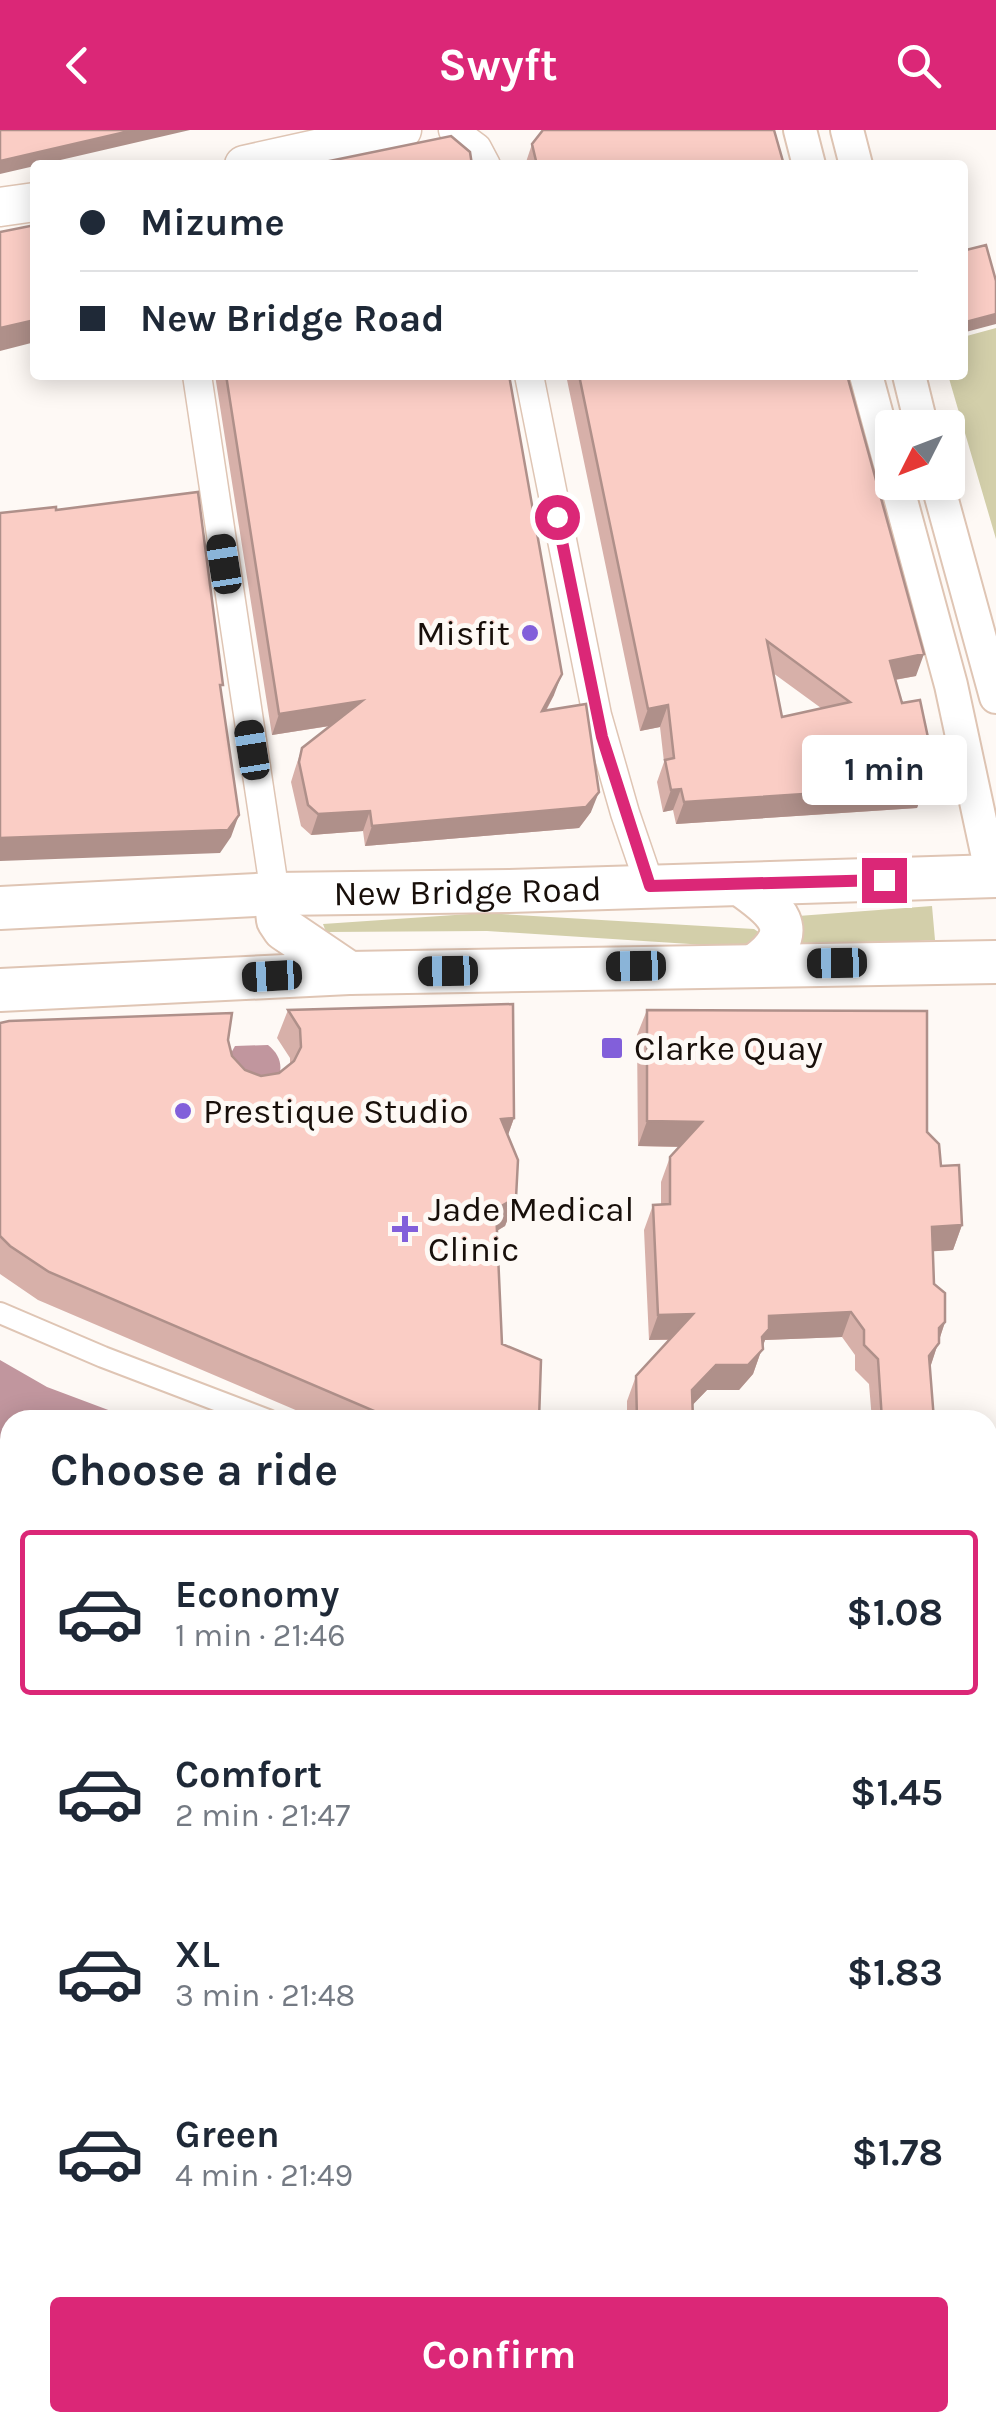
<!DOCTYPE html>
<meta charset="utf-8">
<style>
body{margin:0;font-family:Karla,sans-serif;background:#f6f6f7;color:#1f2937;height:100vh;display:flex;flex-direction:column;font-size:38px;white-space:nowrap}
*{box-sizing:border-box;margin:0}
p{font-size:32px;color:#747a83}
.icon{flex:none;width:55px;height:55px;fill:none;stroke:currentColor;stroke-width:2;stroke-linecap:round;stroke-linejoin:round}
.map{position:relative;flex:1;overflow:hidden}
.details{position:absolute;left:0px;top:1280px;width:998px;height:1022px;display:flex;flex-direction:column;background:#fff;border-radius:30px 30px 0 0;box-shadow:0 5px 25px #0003}
.details>*{flex:none}
.top-card{position:absolute;left:30px;top:30px;width:938px;height:220px;border-radius:10px;box-shadow:0 5px 25px #0003;display:grid;align-content:center;height:220px;padding:0 50px;background:#fff}
.needle{width:65px;rotate:228deg}
.buttons{position:absolute;left:875px;top:280px;display:grid;gap:20px}
.buttons a{display:grid;place-items:center;width:90px;height:90px;border-radius:10px;background:#fff;box-shadow:0 5px 25px #0003;font-size:50px}
.end{position:absolute;width:45px;height:45px;margin:-22px;border:12px solid #db2777;background:#fff;box-shadow:0 0 0 5px #fff}
.from{border-radius:50%}
.bubble{position:absolute;height:70px;border-radius:10px;background:#fff;box-shadow:0 5px 25px #0003;font-size:32px;font-weight:700;line-height:70px;text-align:center}
.car{position:absolute;width:30px;height:60px;margin:-30px -15px;border-radius:12px;box-shadow:0 0 8px 2px #0007;background:linear-gradient(#222 24%,#8ab4d8 0 40%,#222 0 76%,#8ab4d8 0 86%,#222 0)}
.top-card b{display:flex;align-items:center;gap:35px;height:95px;font-size:38px}
.top-card b+b{border-top:2px solid #e0e1e3}
.top-card i{width:25px;height:25px;background:#1f2937}
ul{padding:0;list-style:none}
li{display:flex;align-items:center;gap:30px;height:165px;margin:0 20px 15px;padding:0 30px;border:5px solid transparent;border-radius:10px}
li div{flex:1}
li b{display:block;font-size:38px}
li em{font-style:normal;font-weight:700}
li.current{border-color:#db2777}
li>.icon{width:90px;height:90px;stroke-width:1.5}
h2{padding:0 50px;font-size:45px;line-height:120px}
.primary-button{display:flex;gap:20px;margin-top:auto;padding:20px 50px}
.primary-button a{flex:1;height:115px;border-radius:10px;background:#db2777;color:#fff;font-size:40px;font-weight:700;line-height:115px;text-align:center}
header{display:flex;justify-content:space-between;align-items:center;height:130px;padding:0 50px;background:#db2777;color:#fff;font-size:45px;font-weight:700}
.map>svg:first-child{display:block}
.green{fill:#d3cfaa}
.water{fill:#c1969e}
.lines{fill:none;stroke-linecap:round;stroke-linejoin:round}
.pedestrian-casing{stroke:#dfc5b4;stroke-width:24}
.minor-casing{stroke:#dfc5b4;stroke-width:31}
.tertiary-casing{stroke:#dfc5b4;stroke-width:36}
.secondary-casing{stroke:#dfc5b4;stroke-width:41}
.primary-casing{stroke:#dfc5b4;stroke-width:46}
.pedestrian{stroke:#fff;stroke-width:20}
.minor{stroke:#fff;stroke-width:28}
.tertiary{stroke:#fff;stroke-width:32}
.secondary{stroke:#fff;stroke-width:38}
.primary{stroke:#fff;stroke-width:42}
.wall{fill:#d7b0a9;fill-rule:evenodd}
.shaded-wall{fill:#af908a}
.building{fill:#facdc5;stroke:#af908a;stroke-width:2.5;fill-rule:evenodd}
.route{stroke:#db2777;stroke-width:12}
.poi-dot{fill:#825fda;stroke:#fef9f5;stroke-width:4}
.labels{text-anchor:middle;stroke-width:10;stroke-linejoin:round;paint-order:stroke}
.poi-label{font-size:35px;fill:#180f0a;stroke:#fef9f5;text-anchor:start}
.street-label{font-size:35px;fill:#180f0a;stroke:#fef9f5}
</style>
<header><svg class="icon" aria-label="back" viewBox="0 0 24 24"><path d="M15 5l-7 7 7 7"/></svg>Swyft<svg class="icon" aria-label="search" viewBox="0 0 24 24"><circle cx="10" cy="10" r="6"/><path d="M15 15l6 6"/></svg></header>
<div class="map">
<svg width="996" height="2301" viewBox="0 0 996 2301">
<rect width="100%" height="100%" fill="#fef9f5"/>
<path class="green" d="M996,198V409L948,245H962L963,207Z
M932,776L935,810L801,818L798,786Z
M484,783L754,799L763,805L752,818L487,801L326,802L323,794Z
M996,1436V1552L988,1553V1437Z"/>
<path class="water" d="M268,915C282,926 284,940 275,956L226,932L235,916Z
M0,1230L47,1257L135,1290H10V1516L0,1507Z
M375,2293V2292L689,2293L680,2301H376Z"/>
<g class="lines">
<defs>
<path id="pedestrian" d="M0,1183L103,1227L268,1290
M0,1533L10,1543
M0,1633L10,1617
M318,2292L319,2301
M754,2301L761,2292"/>
<path id="minor" d="M453,0L477,18L486,35
M197,245L275,764
M529,245L597,585L625,683L650,756
M0,2228L10,2227
M289,2292L290,2301"/>
<path id="tertiary" d="M800,0L809,35
M847,0L856,35
M866,245L892,341
M909,245L922,298
M896,352L951,555L992,746
M937,352L996,567"/>
<path id="secondary" d="M244,35L402,0
M0,77L35,72"/>
<g id="primary">
<path d="M740,754C776,779 803,800 757,834"/>
<path d="M275,764L278,790L284,799L349,843"/>
<path id="s1" d="M0,778L275,764L509,761L996,746"/>
<path d="M0,860L349,843L996,832"/>
</g>
</defs>
<use href="#pedestrian" class="pedestrian-casing"/>
<use href="#minor" class="minor-casing"/>
<use href="#tertiary" class="tertiary-casing"/>
<use href="#secondary" class="secondary-casing"/>
<use href="#primary" class="primary-casing"/>
<use href="#pedestrian" class="pedestrian"/>
<use href="#minor" class="minor"/>
<use href="#tertiary" class="tertiary"/>
<use href="#secondary" class="secondary"/>
<use href="#primary" class="primary"/>
</g>
<path class="wall" d="M532,14L784,35H525Z
M215,245H509L554,565L546,581L591,682L579,698L365,716L363,701L311,705L301,696L291,652L295,639L302,618L330,596L272,605Z
M566,245H847L916,546L895,550L902,573L933,631L917,678L676,694L673,680L663,682L657,652L664,632L660,597L640,601ZM773,543L821,578L782,587Z
M288,880L514,988L508,1005L516,1068L505,1096L497,1101L502,1214L539,1290H319L38,1170L0,1144V893L228,910L232,926L245,940L261,946L279,943L290,934V928L277,908Z
M647,880L927,1002L962,1095L953,1120L933,1121L934,1154L945,1192L930,1237L934,1290H872L869,1254L855,1240V1225L842,1207L765,1210L753,1244L739,1260H707L692,1275L693,1290H627V1271L636,1246L669,1210H649L644,1100L653,1075H661V1052L670,1027L679,1017L638,1016L637,905Z
M996,1590V2301H815L818,2292H988Z
M85,2292H280V2301H82Z"/>
<path class="shaded-wall" d="M134,0H190L0,44V31Z
M996,184V194L962,203V193Z
M35,190V212L0,221V198Z
M924,524L916,546L882,552L890,531Z
M562,544L554,565L534,602L542,581Z
M362,571L354,592L272,605L279,584Z
M668,575L660,597L640,601L648,579Z
M933,631L925,653V633Z
M925,656L917,678L676,694L684,672Z
M681,659L673,680L663,682L671,660Z
M599,662L591,682L579,698L365,716L372,696Z
M370,681L363,701L311,705L318,684Z
M239,685L231,707L220,723L0,731V708Z
M514,988L504,1016L501,989Z
M647,991L702,992L693,1017L638,1016Z
M516,1068L505,1096L486,1107L496,1079Z
M962,1095L953,1120L923,1122L932,1097Z
M851,1182L842,1207L765,1210L753,1244L739,1260H707L683,1285L692,1260L716,1235L769,1186Z
M693,1184L684,1209L649,1210L658,1185Z
M945,1192L930,1238L920,1251L939,1198Z
M10,1588V1595L0,1609V1603Z
M10,2191V2205L0,2206V2193Z
M996,2281V2301H887L933,2292H988V2283Z"/>
<path class="building" d="M0,0H134L0,31Z
M543,0H774L784,35H537L532,14Z
M451,6L470,22L472,35H310Z
M35,95V190L0,198V102Z
M986,115L996,151V184L962,193V121Z
M226,245H509L562,544L542,581L586,574L599,662L586,677L372,696L370,681L318,684L308,675L299,632L302,618L362,571L279,584Z
M579,245H847L924,524L890,531L902,573L920,570L933,631L925,633V656L684,672L681,659L671,660L665,630L674,628L668,575L648,579ZM767,511L850,572L782,587Z
M198,362L223,555H220L239,685L228,700L0,708V383L56,377V380Z
M513,874L514,988L501,989L518,1030L516,1068L496,1079L502,1214L541,1230L539,1290H395L49,1142L10,1116L0,1106V893L9,891L232,883L228,910L232,926L245,940L261,946L279,943L294,931L301,917L300,899L288,880Z
M647,880L927,881V1002L939,1014L941,1036L959,1035L962,1095L932,1097L934,1154L945,1163V1192L939,1198V1213L929,1226L934,1290H882L878,1229L864,1215V1200L851,1182L769,1186V1199L762,1207L763,1219L748,1235H716L692,1260L693,1290H637L636,1246L693,1184L658,1185L653,1075L670,1074V1027L702,992L647,991Z
M0,1557L10,1565V1588L0,1603Z
M988,1589L996,1590V2281L988,2283Z
M10,1631V2191L0,2193V1632L5,1633Z
M0,2276L10,2277V2292H33L35,2301H0Z
M90,2292H280V2301H91Z
M830,2292H933L887,2301H834Z"/>
<g class="lines">
<path class="route" d="M557,387L602,607L650,756L884,750"/>
</g>
<g class="poi-dot">
<circle cx="530" cy="503" r="10"/>
<rect x="600" y="906" width="24" height="24" rx="5"/>
<circle cx="183" cy="981" r="10"/>
<path d="M400 1084h10v10h10v10h-10v10h-10v-10h-10v-10h10z"/>
</g>
<g class="labels">
<g class="poi-label">
<text x="510" y="515" text-anchor="end">Misfit</text>
<text x="634" y="930">Clarke Quay</text>
<text x="203" y="993">Prestique Studio</text>
<text x="428" y="1091">Jade Medical<tspan x="428" dy="40">Clinic</tspan></text>
</g>
<g class="street-label">
<text dy="12" stroke="none"><textPath href="#s1" startOffset="468">New Bridge Road</textPath></text>
</g>
</g>
</svg>
<div class="buttons">
<a><svg class="needle" viewBox="-14 -14 28 28"><path d="M0-13l5 13h-10z" fill="#e53935"/><path d="M0 13l5-13h-10z" fill="#747a83"/></svg></a>
</div>
<i class="end from" style="left:557px;top:387px"></i>
<i class="end" style="left:884px;top:750px"></i>
<div class="bubble" style="left:802px;top:605px;width:165px">1 min</div>
<i class="car" style="left:224px;top:434px;rotate:351deg"></i>
<i class="car" style="left:252px;top:620px;rotate:351deg"></i>
<i class="car" style="left:837px;top:833px;rotate:269deg"></i>
<i class="car" style="left:636px;top:836px;rotate:269deg"></i>
<i class="car" style="left:448px;top:841px;rotate:269deg"></i>
<i class="car" style="left:272px;top:846px;rotate:267deg"></i>
<div class="top-card">
<b><i class="from"></i>Mizume</b>
<b><i></i>New Bridge Road</b>
</div>
<section class="details">
<h2>Choose a ride</h2>
<ul>
<li class="current"><svg class="icon" aria-label="car" viewBox="0 0 24 24"><path d="M5 17H2v-5l4-1 3-4h7l3 4 3 1v5h-3M9 17h6M6 11h13"/><circle cx="7" cy="17" r="2"/><circle cx="17" cy="17" r="2"/></svg><div><b>Economy</b><p>1 min · 21:46</p></div><em>$1.08</em></li>
<li><svg class="icon" aria-label="car" viewBox="0 0 24 24"><path d="M5 17H2v-5l4-1 3-4h7l3 4 3 1v5h-3M9 17h6M6 11h13"/><circle cx="7" cy="17" r="2"/><circle cx="17" cy="17" r="2"/></svg><div><b>Comfort</b><p>2 min · 21:47</p></div><em>$1.45</em></li>
<li><svg class="icon" aria-label="car" viewBox="0 0 24 24"><path d="M5 17H2v-5l4-1 3-4h7l3 4 3 1v5h-3M9 17h6M6 11h13"/><circle cx="7" cy="17" r="2"/><circle cx="17" cy="17" r="2"/></svg><div><b>XL</b><p>3 min · 21:48</p></div><em>$1.83</em></li>
<li><svg class="icon" aria-label="car" viewBox="0 0 24 24"><path d="M5 17H2v-5l4-1 3-4h7l3 4 3 1v5h-3M9 17h6M6 11h13"/><circle cx="7" cy="17" r="2"/><circle cx="17" cy="17" r="2"/></svg><div><b>Green</b><p>4 min · 21:49</p></div><em>$1.78</em></li>
</ul>
<div class="primary-button"><a>Confirm</a></div>
</section>
</div>
